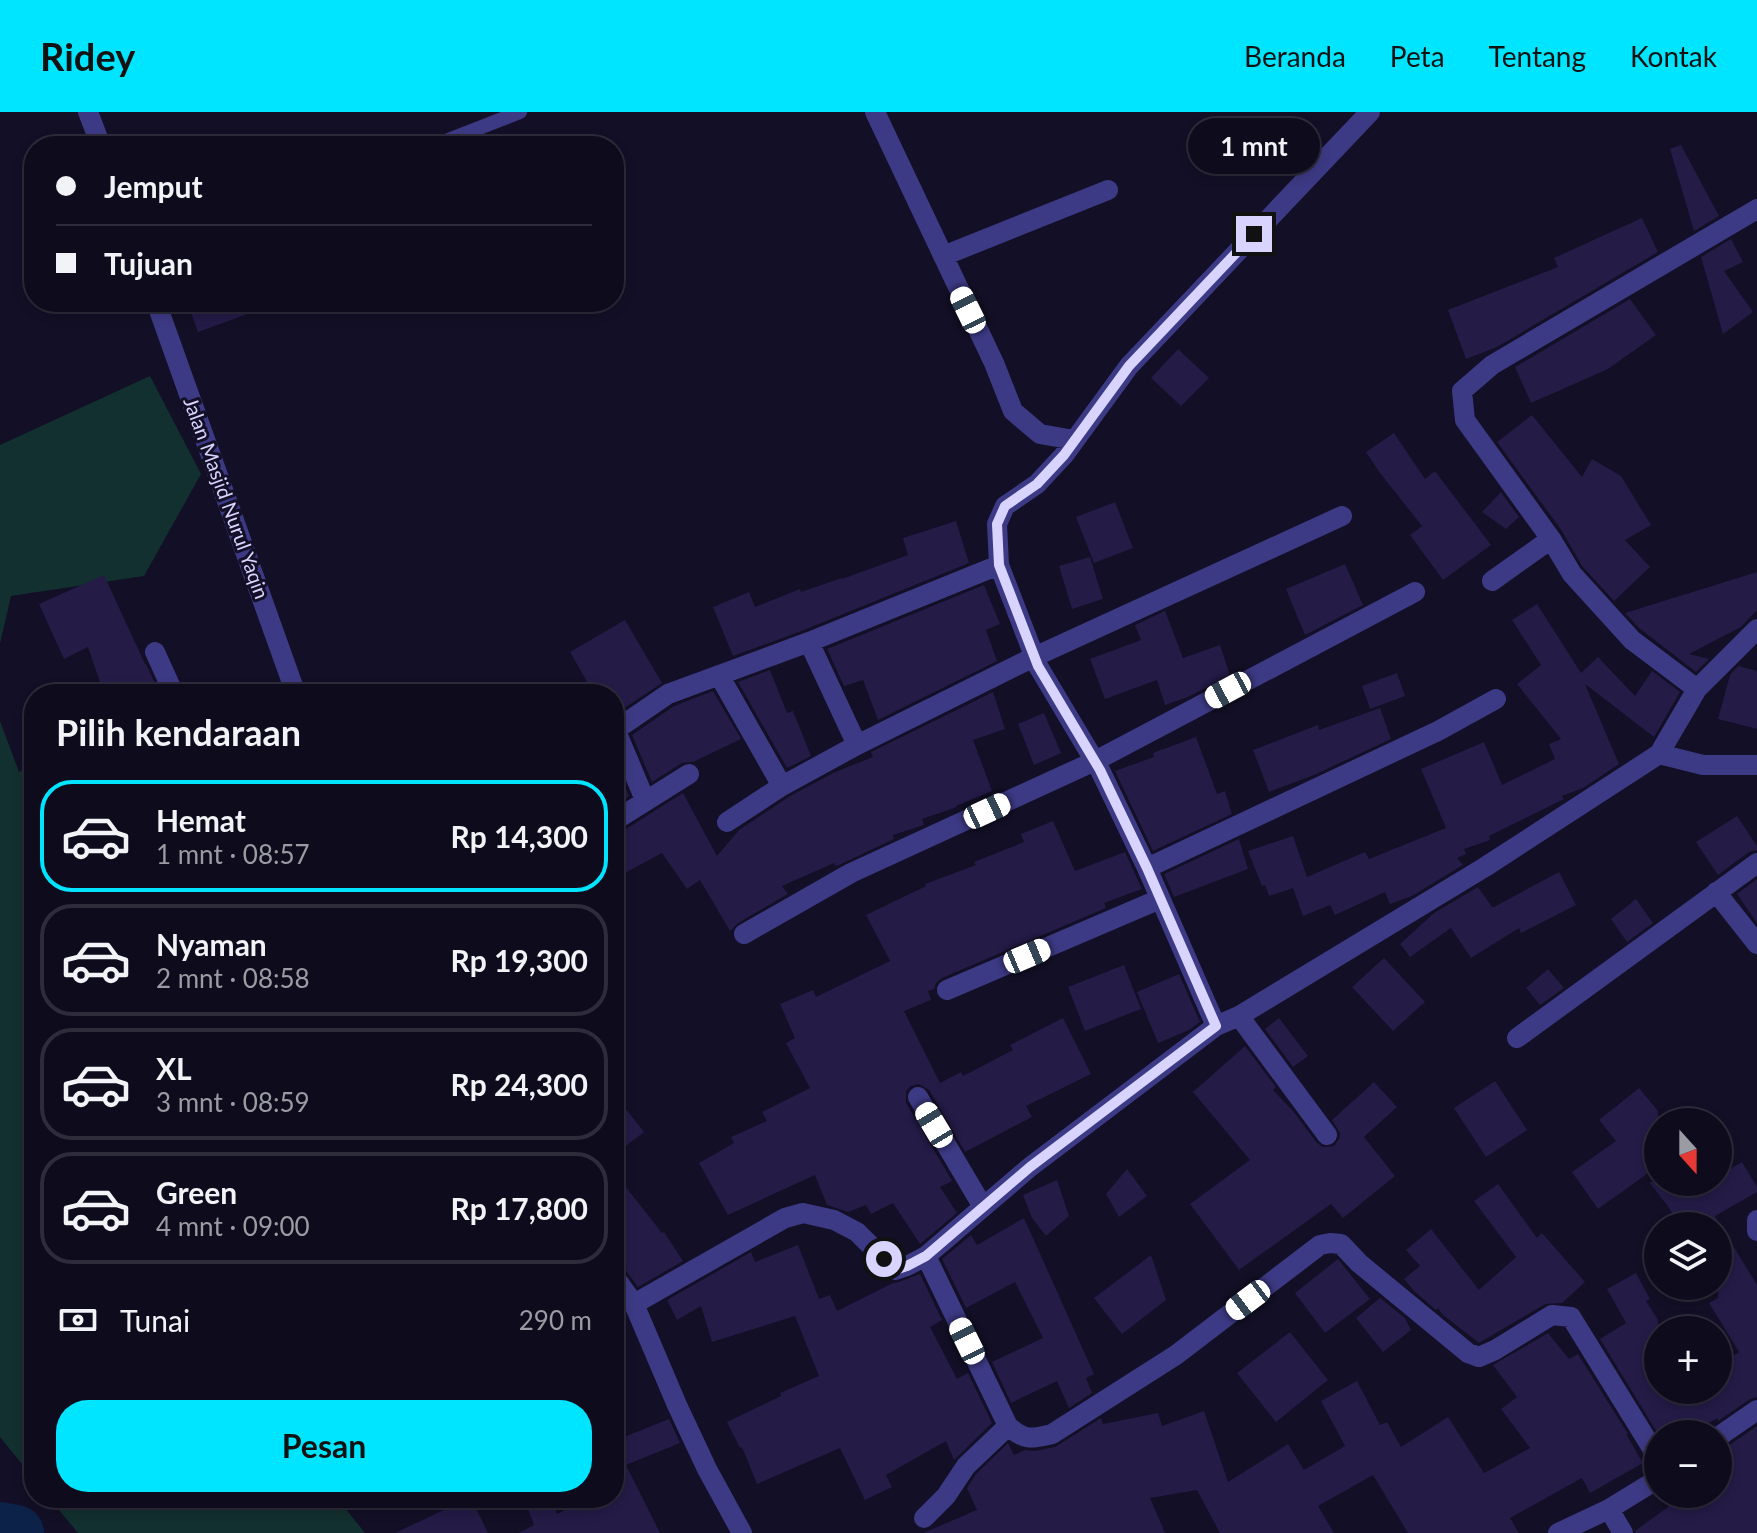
<!DOCTYPE html>
<html lang="id">
<meta charset="utf-8">
<style>
body{margin:0;font-family:Lato,sans-serif;background:#171425;color:#f1f3f6;height:100vh;display:flex;flex-direction:column;font-size:30px;white-space:nowrap}
*{box-sizing:border-box;margin:0}
p{font-size:26px;color:#9b9ba3}
.icon{flex:none;width:44px;height:44px;fill:none;stroke:currentColor;stroke-width:2;stroke-linecap:round;stroke-linejoin:round}
.map{position:relative;flex:1;overflow:hidden}
.details{position:absolute;left:24px;top:572px;width:600px;height:824px;display:flex;flex-direction:column;background:#0e0b1c;border-radius:32px;box-shadow:0 4px 12px #0003,0 0 0 2px #2e2b3b}
.details>*{flex:none}
.hud{position:absolute;left:24px;top:24px;width:600px;height:176px;border-radius:32px;box-shadow:0 4px 12px #0003,0 0 0 2px #2e2b3b;display:grid;align-content:center;height:176px;padding:0 32px;background:#0e0b1c}
.needle{width:52px;rotate:159deg}
.fabs{position:absolute;left:1644px;top:996px;display:grid;gap:16px}
.fabs a{display:grid;place-items:center;width:88px;height:88px;border-radius:50%;background:#0e0b1c;box-shadow:0 4px 12px #0003,0 0 0 2px #2e2b3b;font-size:40px}
.end{position:absolute;width:36px;height:36px;margin:-18px;border:10px solid #d9d4ff;background:#111;box-shadow:0 0 0 4px #111}
.from{border-radius:50%}
.bubble{position:absolute;height:56px;border-radius:28px;background:#0e0b1c;box-shadow:0 4px 12px #0003,0 0 0 2px #2e2b3b;font-size:26px;font-weight:700;line-height:56px;text-align:center}
.car{position:absolute;width:24px;height:48px;margin:-24px -12px;border-radius:10px;box-shadow:0 0 6px 2px #0007;background:linear-gradient(#fff 24%,#345 0 40%,#fff 0 76%,#345 0 86%,#fff 0)}
.hud b{display:flex;align-items:center;gap:28px;height:76px;font-size:30px}
.hud b+b{border-top:2px solid #2e2b3b}
.hud i{width:20px;height:20px;background:#f1f3f6}
ul{padding:0;list-style:none}
li{display:flex;align-items:center;gap:24px;height:112px;margin:0 16px 12px;padding:0 16px;border:4px solid #2e2b3b;border-radius:32px}
li div{flex:1}
li b{display:block;font-size:30px}
li em{font-style:normal;font-weight:700}
li.selected{border-color:#00e5ff}
li>.icon{width:72px;height:72px;stroke-width:1.5}
h2{padding:0 32px;font-size:36px;line-height:96px}
.pay{display:flex;align-items:center;gap:20px;height:88px;padding:0 32px;font-size:30px}
.pay p{margin-inline-start:auto}
.cta{display:flex;gap:16px;margin-top:auto;padding:16px 32px}
.cta a{flex:1;height:92px;border-radius:32px;background:#00e5ff;color:#111;font-size:32px;font-weight:700;line-height:92px;text-align:center}
header{display:flex;align-items:center;gap:48px;box-sizing:border-box;height:112px;padding:0 40px;background:#00e5ff;color:#111}
header strong{font-size:38px}
nav{display:flex;gap:44px;margin-inline-start:auto;font-size:28px}
.map>svg:first-child{display:block}
.green{fill:#12302f}
.lines{fill:none;stroke-linecap:round;stroke-linejoin:round}
.river{stroke:#0c2248;stroke-width:56}
.building{fill:#241b47}
.service{stroke:#3d3a85;stroke-width:14}
.minor{stroke:#3d3a85;stroke-width:20}
.route{stroke:#d9d4ff;stroke-width:10}
.labels{text-anchor:middle;stroke-width:6;stroke-linejoin:round;paint-order:stroke}
.street-label{font-size:20px;fill:#d9d4ff;stroke:#130f26}
</style>
<header>
<strong>Ridey</strong>
<nav><a>Beranda</a><a>Peta</a><a>Tentang</a><a>Kontak</a></nav>
</header>
<div class="map">
<svg width="1757" height="1421" viewBox="0 0 1757 1421">
<rect width="100%" height="100%" fill="#130f26"/>
<path class="green" d="M150,264L201,362L144,464L11,484L0,532V333Z
M0,609L19,660L34,650V1367L0,1325Z
M49,1386H337L365,1421H78Z"/>
<g class="lines">
<path class="river" d="M0,1418L16,1421"/>
</g>
<path class="building" d="M1681,33L1719,104L1694,119L1670,37Z
M1642,106L1658,140L1497,235L1466,247L1448,198L1558,155L1554,146Z
M1731,127L1743,150L1724,159L1753,200L1723,222L1701,145Z
M1630,187L1656,223L1608,257L1531,291L1515,255Z
M187,190H272L273,193L198,220Z
M1178,237L1209,266L1181,294L1151,266Z
M1532,303L1582,365L1592,347L1621,364L1651,413L1625,428L1650,455L1614,489L1582,454L1562,419L1497,330Z
M1394,321L1425,367L1435,359L1491,433L1443,468L1410,423L1422,414L1380,361L1366,340Z
M1501,380L1519,405L1506,417L1482,400Z
M1115,390L1133,436L1094,451L1076,405Z
M956,409L969,451L804,518L733,544L713,495L749,480L755,495L800,477L801,480L842,466V467L908,443L903,426Z
M1090,445L1103,487L1072,497L1059,454Z
M1345,452L1363,493L1305,523L1286,477Z
M1757,460V498L1741,515L1689,542L1709,547L1696,560L1639,516L1625,501Z
M104,463L145,552H146L160,582H104L88,535L64,547L39,492Z
M984,473L1000,512L986,518L997,549L878,608L863,568L844,574L827,537Z
M1537,492L1581,561L1598,545L1635,584L1652,559L1680,580L1654,625L1585,572L1619,652L1583,676L1562,684L1564,687L1489,724L1490,728L1464,737L1466,742L1457,746L1463,753L1412,784L1390,792L1385,780L1335,803L1330,793L1303,804L1293,776L1269,784L1265,773L1262,774L1248,739L1293,724L1307,765L1365,740L1369,747L1446,716L1421,657L1484,630L1502,673L1555,647L1549,632L1561,627L1517,572L1541,553L1512,508Z
M1165,499L1183,546L1220,533L1230,563L1188,585L1165,593L1157,568L1105,587L1090,547L1141,528L1135,513Z
M625,508L662,571L614,603V582H594L570,540Z
M1738,554L1757,559V617L1718,607L1730,563Z
M770,558L787,601L793,599L811,644L787,656L738,570Z
M1397,561L1405,584L1370,597L1362,574Z
M713,579L741,627L693,650L682,651L652,670L632,623L674,594Z
M993,580L1005,617L973,628L992,679L956,694L957,695L922,707L924,713L893,723L894,727L839,753L835,754L834,751L782,774L788,782L738,811L730,819L700,768L687,777L662,741L614,767V722L621,720L683,681L717,744L739,718L790,684L833,661L873,645L871,640Z
M1380,596L1391,627L1314,663L1269,680L1253,638L1318,613L1319,618Z
M1044,601L1061,641L1034,653L1018,612Z
M1196,625L1217,682L1225,679L1232,702L1153,739L1115,659L1154,645L1153,641Z
M614,648L629,684L614,694Z
M1737,704L1757,734V738L1749,740L1718,763L1696,730Z
M1053,709L1075,759L1125,740L1142,777L1104,791L1106,796L942,866L936,871L934,877L928,879L931,888L904,899L940,971L961,960L963,964L1013,938L1010,933L1063,906L1091,962L1026,994L1032,1005L965,1040L929,978L919,972L911,974L906,979V991L951,1067L952,1069L940,1075L957,1101L920,1132L893,1091L871,1102L866,1093L848,1100L827,1093L815,1063L728,1103L699,1051L734,1031L731,1025L767,1009L762,1000L810,976L786,931L795,926L780,892L813,878L816,885L890,849L866,803L926,774L925,772L976,753L974,750L1024,730L1021,722Z
M1239,727L1248,757L1174,785L1164,762Z
M1559,760L1576,793L1521,821L1519,816L1471,846L1451,816L1410,845L1400,832L1434,801L1478,775L1492,795H1494Z
M1757,767V811L1737,782Z
M1636,787L1653,811L1627,830L1611,807Z
M1384,846L1425,890L1393,919L1352,875Z
M1124,853L1141,897L1085,919L1068,875Z
M1548,857L1564,876L1540,893L1526,876Z
M1179,862L1200,910L1189,918L1158,931L1137,880Z
M1279,906L1308,944L1293,955L1265,917Z
M1245,934L1276,975L1273,978L1293,999L1317,1031L1323,1035L1334,1034L1339,1027L1340,1021L1332,1008L1374,970L1397,995L1364,1025L1395,1064L1343,1106L1331,1092L1239,1158L1190,1092L1250,1048L1193,980Z
M1495,969L1527,1018L1486,1045L1454,996Z
M1639,976L1658,999V1054L1598,1097L1572,1060L1616,1029L1599,1008Z
M614,982L644,1020L614,1043Z
M1742,1050L1757,1075V1080L1715,1104L1757,1173V1285L1750,1287L1718,1309V1306L1688,1322H1658L1600,1227L1626,1211L1607,1177L1636,1161L1650,1187L1646,1189L1658,1208V1278H1718V1254L1739,1240L1709,1191L1718,1186V1114H1680L1667,1093L1649,1070H1718V1064Z
M1127,1057L1147,1084L1119,1105L1106,1082Z
M614,1060L662,1121L664,1120L683,1149L638,1175L624,1156L614,1151Z
M1057,1068L1069,1104L1046,1124L1032,1106L1023,1083Z
M1498,1072L1537,1126L1542,1121L1585,1170L1562,1191L1545,1192L1479,1231L1443,1203L1438,1196L1436,1198L1414,1179L1404,1167L1420,1154L1406,1138L1431,1117L1479,1178L1516,1145L1474,1089Z
M1024,1106L1094,1262L1086,1266L1092,1281L1069,1296L1057,1269L1011,1291L992,1250L1043,1226L1015,1170L966,1196L942,1147L971,1123L977,1133Z
M798,1133L819,1187L830,1183L837,1199L893,1171L899,1170L920,1162L942,1208L930,1215L957,1267L968,1261L992,1311L954,1348L946,1329L886,1363L892,1375L865,1388L840,1336L757,1372L742,1335L740,1336L727,1310L781,1284L780,1281L819,1264L795,1204L712,1230L701,1194L677,1208L667,1188L751,1140L755,1150Z
M1151,1143L1166,1188L1122,1222L1094,1186Z
M1338,1147L1370,1187L1325,1221L1295,1181Z
M1380,1186L1405,1206L1411,1218L1383,1240L1356,1206Z
M1290,1220L1328,1268L1276,1310L1237,1261Z
M1548,1221L1569,1247L1578,1242L1628,1322H1626L1643,1351L1590,1381L1582,1366L1510,1406L1519,1421H1408L1373,1363L1318,1394L1334,1421H1220L1197,1378L1150,1386L1165,1421H923L977,1398L967,1376L976,1362L1008,1331L1014,1343L1025,1338L1035,1339L1055,1335L1101,1306L1103,1312L1158,1301L1162,1314L1204,1299L1228,1370L1288,1332L1304,1358L1345,1334L1321,1289L1357,1269L1380,1313L1387,1310L1401,1335L1448,1305L1484,1361L1530,1336L1501,1297L1517,1285L1493,1253Z
M669,1307L680,1331L626,1353L660,1421H519L534,1413L524,1386H551L557,1402L588,1386H614V1329Z
M1757,1314V1421H1636L1635,1419L1686,1382H1718V1338L1725,1336Z
M469,1386H471L488,1421H395Z"/>
<g class="lines">
<path class="service" d="M438,32L520,0"/>
<path class="minor" d="M88,0L101,34
M875,0L994,251L1013,299L1040,322L1074,328
M943,144L1108,78
M156,190L296,582
M1492,469L1551,427
M809,530L857,633
M155,540L174,582
M719,563L782,674
M1697,577L1632,528L1572,462L1551,427L1465,308L1462,279L1492,253L1757,97
M614,619L668,582L809,530L999,453
M616,619L645,688
M1659,642L1703,653H1757
M614,709L689,662
M727,710L782,674L857,633L1034,545L1342,404
M1147,756L1438,619L1496,587
M1716,780L1757,832
M744,822L851,761L1095,649L1415,480
M947,878L1160,787
M1239,904L1327,1023
M1216,914L1147,756L1100,658L1038,554L999,453L997,412L1005,394L1037,372L1064,343L1129,254L1370,0
M1517,926L1757,751
M918,985L983,1095
M1757,1108V1119
M926,1144L1008,1314C1025,1329 1031,1327 1052,1322L1176,1243L1320,1133L1330,1131L1341,1132L1359,1151L1468,1241L1479,1245L1495,1238L1552,1203L1571,1205L1658,1346
M614,1164L634,1192L677,1293L707,1357L742,1421
M634,1192L785,1106L803,1101L834,1108L857,1120L895,1158L907,1154L926,1144L1030,1055L1216,914L1239,904L1485,755L1659,642L1697,577L1757,517
M1718,1325L1757,1298
M1609,1397L1623,1421
M924,1406L946,1384L966,1354L1008,1314
M1558,1421L1609,1397L1658,1367"/>
</g>
<g class="lines">
<path class="route" d="M884,1147L895,1158L907,1154L926,1144L1030,1055L1216,914L1147,756L1100,658L1038,554L999,453L997,412L1005,394L1037,372L1064,343L1129,254L1254,122"/>
</g>
<g class="labels">
<g class="street-label">
<text transform="translate(226 386) rotate(70)" y="7">Jalan Masjid Nurul Yaqin</text>
</g>
</g>
</svg>
<div class="fabs">
<a><svg class="needle" viewBox="-14 -14 28 28"><path d="M0-13l5 13h-10z" fill="#e53935"/><path d="M0 13l5-13h-10z" fill="#9b9ba3"/></svg></a>
<a><svg class="icon" aria-label="layers" viewBox="0 0 24 24"><path d="M12 4l9 5-9 5-9-5zM3 14l9 5 9-5"/></svg></a>
<a>+</a>
<a>−</a>
</div>
<i class="end from" style="left:884px;top:1147px"></i>
<i class="end" style="left:1254px;top:122px"></i>
<div class="bubble" style="left:1188px;top:6px;width:132px">1 mnt</div>
<i class="car" style="left:968px;top:198px;rotate:334deg"></i>
<i class="car" style="left:1228px;top:578px;rotate:242deg"></i>
<i class="car" style="left:987px;top:699px;rotate:65deg"></i>
<i class="car" style="left:1027px;top:844px;rotate:67deg"></i>
<i class="car" style="left:934px;top:1013px;rotate:329deg"></i>
<i class="car" style="left:1248px;top:1188px;rotate:233deg"></i>
<i class="car" style="left:967px;top:1229px;rotate:334deg"></i>
<div class="hud">
<b><i class="from"></i>Jemput</b>
<b><i></i>Tujuan</b>
</div>
<section class="details">
<h2>Pilih kendaraan</h2>
<ul>
<li class="selected"><svg class="icon" aria-label="car" viewBox="0 0 24 24"><path d="M5 17H2v-5l4-1 3-4h7l3 4 3 1v5h-3M9 17h6M6 11h13"/><circle cx="7" cy="17" r="2"/><circle cx="17" cy="17" r="2"/></svg><div><b>Hemat</b><p>1 mnt · 08:57</p></div><em>Rp 14,300</em></li>
<li><svg class="icon" aria-label="car" viewBox="0 0 24 24"><path d="M5 17H2v-5l4-1 3-4h7l3 4 3 1v5h-3M9 17h6M6 11h13"/><circle cx="7" cy="17" r="2"/><circle cx="17" cy="17" r="2"/></svg><div><b>Nyaman</b><p>2 mnt · 08:58</p></div><em>Rp 19,300</em></li>
<li><svg class="icon" aria-label="car" viewBox="0 0 24 24"><path d="M5 17H2v-5l4-1 3-4h7l3 4 3 1v5h-3M9 17h6M6 11h13"/><circle cx="7" cy="17" r="2"/><circle cx="17" cy="17" r="2"/></svg><div><b>XL</b><p>3 mnt · 08:59</p></div><em>Rp 24,300</em></li>
<li><svg class="icon" aria-label="car" viewBox="0 0 24 24"><path d="M5 17H2v-5l4-1 3-4h7l3 4 3 1v5h-3M9 17h6M6 11h13"/><circle cx="7" cy="17" r="2"/><circle cx="17" cy="17" r="2"/></svg><div><b>Green</b><p>4 mnt · 09:00</p></div><em>Rp 17,800</em></li>
</ul>
<div class="pay"><svg class="icon" aria-label="cash" viewBox="0 0 24 24"><path d="M3 7h18v10H3z"/><circle cx="12" cy="12" r="2"/></svg>Tunai<p>290 m</p></div>
<div class="cta"><a>Pesan</a></div>
</section>
</div>
